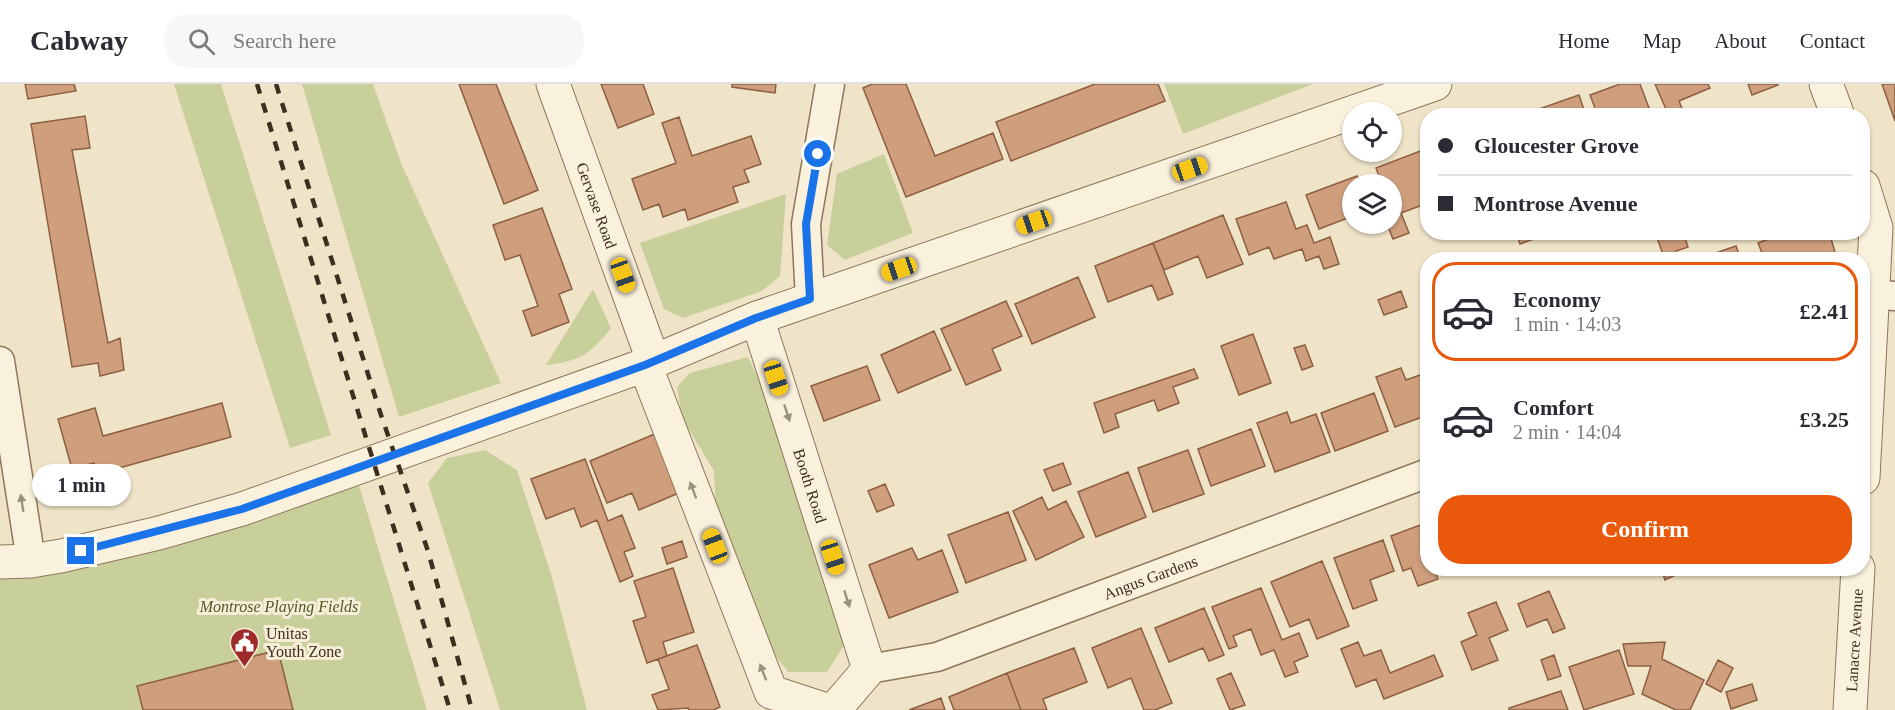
<!DOCTYPE html>
<meta charset="utf-8">
<style>
body{margin:0;font-family:"Times New Roman",serif;background:#f7f7f7;color:#2b2b33;height:100vh;display:flex;flex-direction:column;font-size:22px;white-space:nowrap}
*{box-sizing:border-box;margin:0}
p{font-size:20px;color:#7c7c81}
.icon{flex:none;width:33px;height:33px;fill:none;stroke:currentColor;stroke-width:2;stroke-linecap:round;stroke-linejoin:round}
.map{position:relative;flex:1;overflow:hidden}
.side{position:absolute;left:1420px;top:168px;width:450px;height:324px;display:flex;flex-direction:column;background:#fff;border-radius:24px;box-shadow:0 2px 4px #0004}
.side>*{flex:none}
.top-card{position:absolute;left:1420px;top:24px;width:450px;height:132px;border-radius:24px;box-shadow:0 2px 4px #0004;display:grid;align-content:center;height:132px;padding:0 18px;background:#fff}
.buttons{position:absolute;left:1342px;top:18px;display:grid;gap:12px}
.buttons a{display:grid;place-items:center;width:60px;height:60px;border-radius:50%;background:#fff;box-shadow:0 2px 4px #0004;font-size:30px}
.end{position:absolute;width:27px;height:27px;margin:-14px;border:8px solid #1a73e8;background:#fff;box-shadow:0 0 0 3px #fff}
.from{border-radius:50%}
.bubble{position:absolute;height:42px;border-radius:21px;background:#fff;box-shadow:0 2px 4px #0004;font-size:20px;font-weight:800;line-height:42px;text-align:center}
.car{position:absolute;width:18px;height:36px;margin:-18px -9px;border-radius:8px;box-shadow:0 0 4px 2px #0007;background:linear-gradient(#f5c518 24%,#345 0 40%,#f5c518 0 76%,#345 0 86%,#f5c518 0)}
.top-card b{display:flex;align-items:center;gap:21px;height:57px;font-size:22px}
.top-card b+b{border-top:2px solid #e1e1e2}
.top-card i{width:15px;height:15px;background:#2b2b33}
ul{padding:10px 0 0;list-style:none}
li{display:flex;align-items:center;gap:18px;height:99px;margin:0 12px 9px;padding:0 6px;border:3px solid transparent;border-radius:24px}
li div{flex:1}
li b{display:block;font-size:22px}
li em{font-style:normal;font-weight:800}
li.active{border-color:#ea580c}
li>.icon{width:54px;height:54px;stroke-width:1.5}
.primary-button{display:flex;gap:12px;margin-top:auto;padding:12px 18px}
.primary-button a{flex:1;height:69px;border-radius:24px;background:#ea580c;color:#fff;font-size:24px;font-weight:800;line-height:69px;text-align:center}
header{display:flex;align-items:center;gap:36px;box-sizing:border-box;height:84px;padding:0 30px;background:#fff;border-bottom:2px solid #e1e1e2}
header strong{font-size:28px}
nav{display:flex;gap:33px;margin-inline-start:auto;font-size:21px}
.search{width:420px;height:54px;background:#f7f7f7;display:flex;align-items:center;gap:15px;box-sizing:border-box;padding:0 21px;border-radius:24px;color:#7c7c81;font-size:22px}
.map>svg:first-child{display:block}
.green{fill:#c9cf9b}
.building{fill:#cf9f7d;stroke:#8d5f41;stroke-width:1.5}
.lines{fill:none;stroke-linecap:round;stroke-linejoin:round}
.minor-casing{stroke:#8d765c;stroke-width:31}
.tertiary-casing{stroke:#8d765c;stroke-width:35}
.minor{stroke:#faf1dc;stroke-width:28}
.tertiary{stroke:#faf1dc;stroke-width:33}
.rail{stroke:#3d2e20;stroke-width:4.5;stroke-dasharray:10 10;stroke-linecap:butt}
.oneway{fill:#9c907e}
.route{stroke:#1a73e8;stroke-width:8}
.labels{text-anchor:middle;stroke-width:6;stroke-linejoin:round;paint-order:stroke}
.street-label{font-size:16px;fill:#3d2e20;stroke:#f7eed8}
.park-label{font-size:16px;font-style:italic;fill:#4d5a26;stroke:#f7eed8}
.poi-label{font-size:16px;fill:#3d2e20;stroke:#f7eed8;text-anchor:start}
</style>
<header>
<strong>Cabway</strong>
<div class="search"><svg class="icon" aria-label="search" viewBox="0 0 24 24"><circle cx="10" cy="10" r="6"/><path d="M15 15l6 6"/></svg>Search here</div>
<nav><a>Home</a><a>Map</a><a>About</a><a>Contact</a></nav>
</header>
<div class="map">
<svg width="1895" height="626" viewBox="0 0 1895 626">
<rect width="100%" height="100%" fill="#f0e4c8"/>
<path class="green" d="M174,0H221L331,351L290,364Z
M302,0H373L401,79L501,299L399,333Z
M1164,0H1313L1183,50Z
M884,70L913,149L845,176L827,161L837,90Z
M786,110L780,192L762,207L683,234L664,225L640,159Z
M593,205L611,244C591,270 578,278 546,281Z
M748,273L767,311L848,555L827,588H788L767,561L716,430L714,387L682,334L677,303L690,289Z
M485,366L517,386L552,493L587,626H500L428,399L447,374Z
M358,398L427,626H0V493Z"/>
<path class="building" d="M25,0H74L76,7L28,15Z
M459,0H496L538,106L504,120Z
M601,0H643L654,30L618,44Z
M732,0H776L775,9L732,3Z
M872,0H906L935,72L993,49L1003,75L906,113L863,4Z
M1095,0H1158L1165,17L1011,77L996,38Z
M1620,0H1640L1652,32H1598L1590,11Z
M1655,0H1708L1710,4L1679,17L1685,32H1669Z
M1748,0H1778V1L1752,11Z
M1882,0H1895V37Z
M1579,11L1586,32H1519Z
M85,32L90,64L72,66L108,259L120,254L124,286L100,292L98,279L72,283L31,40Z
M679,33L692,72L751,52L761,80L744,86L749,98L733,103L738,118L688,136L685,125L663,133L659,120L643,126L632,95L676,79L662,39Z
M1428,64V119L1401,129L1409,149L1393,155L1387,140H1392V100H1382L1376,84Z
M1357,92L1361,100H1353V132L1319,145L1306,111Z
M1286,118L1296,145L1307,141L1314,159L1330,153L1339,180L1324,185L1319,172L1306,177L1302,165L1274,175L1269,163L1249,171L1236,135Z
M542,124L572,205L559,210L569,238L532,252L523,227L538,222L520,171L505,176L493,141Z
M1223,131L1243,180L1207,194L1198,172L1164,186L1153,159Z
M1516,148H1553L1520,160Z
M1655,148H1683L1688,163L1676,167L1679,176H1665Z
M1787,148H1829L1835,168L1814,176H1755L1754,173L1762,169L1758,159Z
M1153,159L1173,210L1158,216L1152,201L1108,218L1095,182Z
M1736,162L1741,176H1697L1707,172Z
M1078,193L1095,233L1032,260L1015,220Z
M1401,207L1407,223L1384,231L1378,216Z
M1006,217L1022,252L992,265L1001,286L966,301L941,245Z
M934,247L951,286L898,309L881,271Z
M1253,250L1271,299L1239,311L1221,262Z
M1305,261L1313,282L1302,286L1294,264Z
M867,282L880,316L824,337L811,302Z
M1401,284L1406,296L1428,288V331L1395,343L1376,293Z
M1194,285L1198,294L1173,303L1179,319L1158,327L1154,316L1115,330L1119,343L1104,349L1094,319Z
M1374,309L1388,347L1335,367L1321,329Z
M222,319L231,353L97,390L94,379L72,385L58,335L95,324L103,352Z
M1287,328L1291,339L1316,330L1330,368L1275,388L1257,339Z
M1251,345L1265,382L1211,402L1198,365Z
M657,349L681,408L639,426L632,409L607,419L590,377Z
M1188,366L1204,410L1153,428L1138,384Z
M585,375L608,437L622,431L635,464L624,468L633,492L620,498L597,436L581,443L574,424L546,435L531,395Z
M1063,379L1071,400L1053,407L1044,386Z
M1128,388L1146,433L1096,453L1078,408Z
M885,400L894,421L877,428L868,407Z
M1042,413L1048,426L1066,417L1084,453L1036,476L1013,427Z
M1008,428L1026,476L966,499L948,451Z
M1428,438V484H1434L1438,495L1418,502L1411,484L1403,487L1391,452Z
M1383,456L1394,487L1370,496L1377,516L1353,525L1334,474Z
M682,457L687,473L667,480L662,464Z
M912,464L918,476L942,466L958,508L889,534L869,481Z
M1322,477L1349,542L1317,555L1309,535L1290,543L1271,498Z
M673,484L694,548L663,558L667,572L647,579L633,537L646,533L634,497Z
M1661,484H1690L1665,496Z
M1261,504L1282,556L1299,549L1308,572L1294,578L1298,588L1285,593L1274,566L1261,571L1251,545L1233,552L1237,562L1229,565L1212,523Z
M1549,507L1565,544L1553,549L1547,535L1527,543L1518,520Z
M1496,518L1508,546L1489,554L1498,576L1472,586L1461,558L1477,551L1468,529Z
M1204,524L1224,571L1209,577L1203,564L1169,578L1155,544Z
M1141,544L1172,619L1155,626H1144L1131,594L1108,604L1092,564Z
M1358,558L1364,572L1381,566L1390,589L1434,571L1443,592L1384,615L1376,595L1356,603L1341,565Z
M1665,558L1662,575L1704,596L1690,626H1676L1642,610L1651,582H1628L1623,560Z
M697,561L720,623L713,626H689L688,624L658,626L652,611L669,605L658,575Z
M1074,564L1087,598L1043,615L1047,626H1021L1007,589Z
M278,566L293,626H143L137,602Z
M1619,566L1634,610L1584,626L1569,583Z
M1554,571L1561,592L1548,596L1541,576Z
M1718,576L1733,584L1721,608L1706,600Z
M1007,589L1021,626H954L949,613Z
M1231,589L1245,621L1230,626L1217,595Z
M1752,600L1757,616L1731,625L1726,608Z
M1561,607L1568,626H1509V624Z
M941,614L945,626H909Z"/>
<g class="lines">
<defs>
<g id="minor">
<path d="M1872,210L1895,212"/>
<path d="M810,215L806,140L830,0"/>
<path d="M0,277L31,477"/>
<path id="s1" d="M869,585L937,573L1428,389"/>
</g>
<g id="tertiary">
<path id="s2" d="M553,0L653,276"/>
<path d="M1826,0L1838,32"/>
<path d="M1863,102L1876,144L1863,394"/>
<path id="s3" d="M757,234L869,585L834,626"/>
<path d="M645,281L771,608L826,626"/>
<path d="M0,478L31,477L61,472L159,449L242,425L645,281L757,234L1435,0"/>
<path id="s4" d="M1850,626L1858,484"/>
</g>
</defs>
<use href="#minor" class="minor-casing"/>
<use href="#tertiary" class="tertiary-casing"/>
<use href="#minor" class="minor"/>
<use href="#tertiary" class="tertiary"/>
<path class="rail" d="M257,0L450,626
M276,0L381,331L428,467L472,626"/>
</g>
<defs><path id="oneway-solid" d="M-6-.8H1V-3.2L6.5 0L1 3.2V.8H-6Z" transform="scale(1.5)"/></defs>
<g class="oneway">
<use href="#oneway-solid" transform="translate(787 329) rotate(72)"/>
<use href="#oneway-solid" transform="translate(693 406) rotate(-111)"/>
<use href="#oneway-solid" transform="translate(22 419) rotate(-99)"/>
<use href="#oneway-solid" transform="translate(847 515) rotate(72)"/>
<use href="#oneway-solid" transform="translate(763 588) rotate(-111)"/>
</g>
<g class="lines">
<path class="route" d="M81,467L242,425L645,281L756,234L810,215L806,140L818,70"/>
</g>
<defs>
<symbol id="civic-pin" viewBox="-11 -11 22 30"><path d="M0 17L-7.5 6A9.5 9.5 0 1 1 7.5 6Z" fill="#9e2a2b" stroke="#f7eed8"/><path d="M-.6-6.5H3V-4.5H.6V-3L4-1V1h2V6H-6V1h2V-1L-.6-3ZM-1.2 2.5V6h2.4V2.5Z" fill="#fff"/></symbol>
</defs>
<g fill-rule="evenodd">
<use href="#civic-pin" x="228" y="542" width="33" height="45"/>
</g>
<g class="labels">
<g class="street-label">
<text dy="6" stroke="none"><textPath href="#s2" startOffset="129">Gervase Road</textPath></text>
<text dy="6" stroke="none"><textPath href="#s3" startOffset="176">Booth Road</textPath></text>
<text dy="6" stroke="none"><textPath href="#s1" startOffset="297">Angus Gardens</textPath></text>
<text dy="6" stroke="none"><textPath href="#s4" startOffset="70">Lanacre Avenue</textPath></text>
</g>
<g class="park-label">
<text x="279" y="528">Montrose Playing Fields</text>
</g>
<g class="poi-label">
<text x="266" y="555">Unitas<tspan x="266" dy="18">Youth Zone</tspan></text>
</g>
</g>
</svg>
<div class="buttons">
<a><svg class="icon" aria-label="locate" viewBox="0 0 24 24"><circle cx="12" cy="12" r="6"/><path d="M12 2v4M12 18v4M2 12h4M18 12h4"/></svg></a>
<a><svg class="icon" aria-label="layers" viewBox="0 0 24 24"><path d="M12 4l9 5-9 5-9-5zM3 14l9 5 9-5"/></svg></a>
</div>
<i class="end from" style="left:818px;top:70px"></i>
<i class="end" style="left:81px;top:467px"></i>
<div class="bubble" style="left:32px;top:380px;width:99px">1 min</div>
<i class="car" style="left:1190px;top:85px;rotate:71deg"></i>
<i class="car" style="left:1034px;top:138px;rotate:251deg"></i>
<i class="car" style="left:899px;top:185px;rotate:251deg"></i>
<i class="car" style="left:623px;top:191px;rotate:160deg"></i>
<i class="car" style="left:776px;top:294px;rotate:162deg"></i>
<i class="car" style="left:715px;top:462px;rotate:339deg"></i>
<i class="car" style="left:833px;top:473px;rotate:162deg"></i>
<div class="top-card">
<b><i class="from"></i>Gloucester Grove</b>
<b><i></i>Montrose Avenue</b>
</div>
<section class="side">
<ul>
<li class="active"><svg class="icon" aria-label="car" viewBox="0 0 24 24"><path d="M5 17H2v-5l4-1 3-4h7l3 4 3 1v5h-3M9 17h6M6 11h13"/><circle cx="7" cy="17" r="2"/><circle cx="17" cy="17" r="2"/></svg><div><b>Economy</b><p>1 min · 14:03</p></div><em>£2.41</em></li>
<li><svg class="icon" aria-label="car" viewBox="0 0 24 24"><path d="M5 17H2v-5l4-1 3-4h7l3 4 3 1v5h-3M9 17h6M6 11h13"/><circle cx="7" cy="17" r="2"/><circle cx="17" cy="17" r="2"/></svg><div><b>Comfort</b><p>2 min · 14:04</p></div><em>£3.25</em></li>
</ul>
<div class="primary-button"><a>Confirm</a></div>
</section>
</div>
